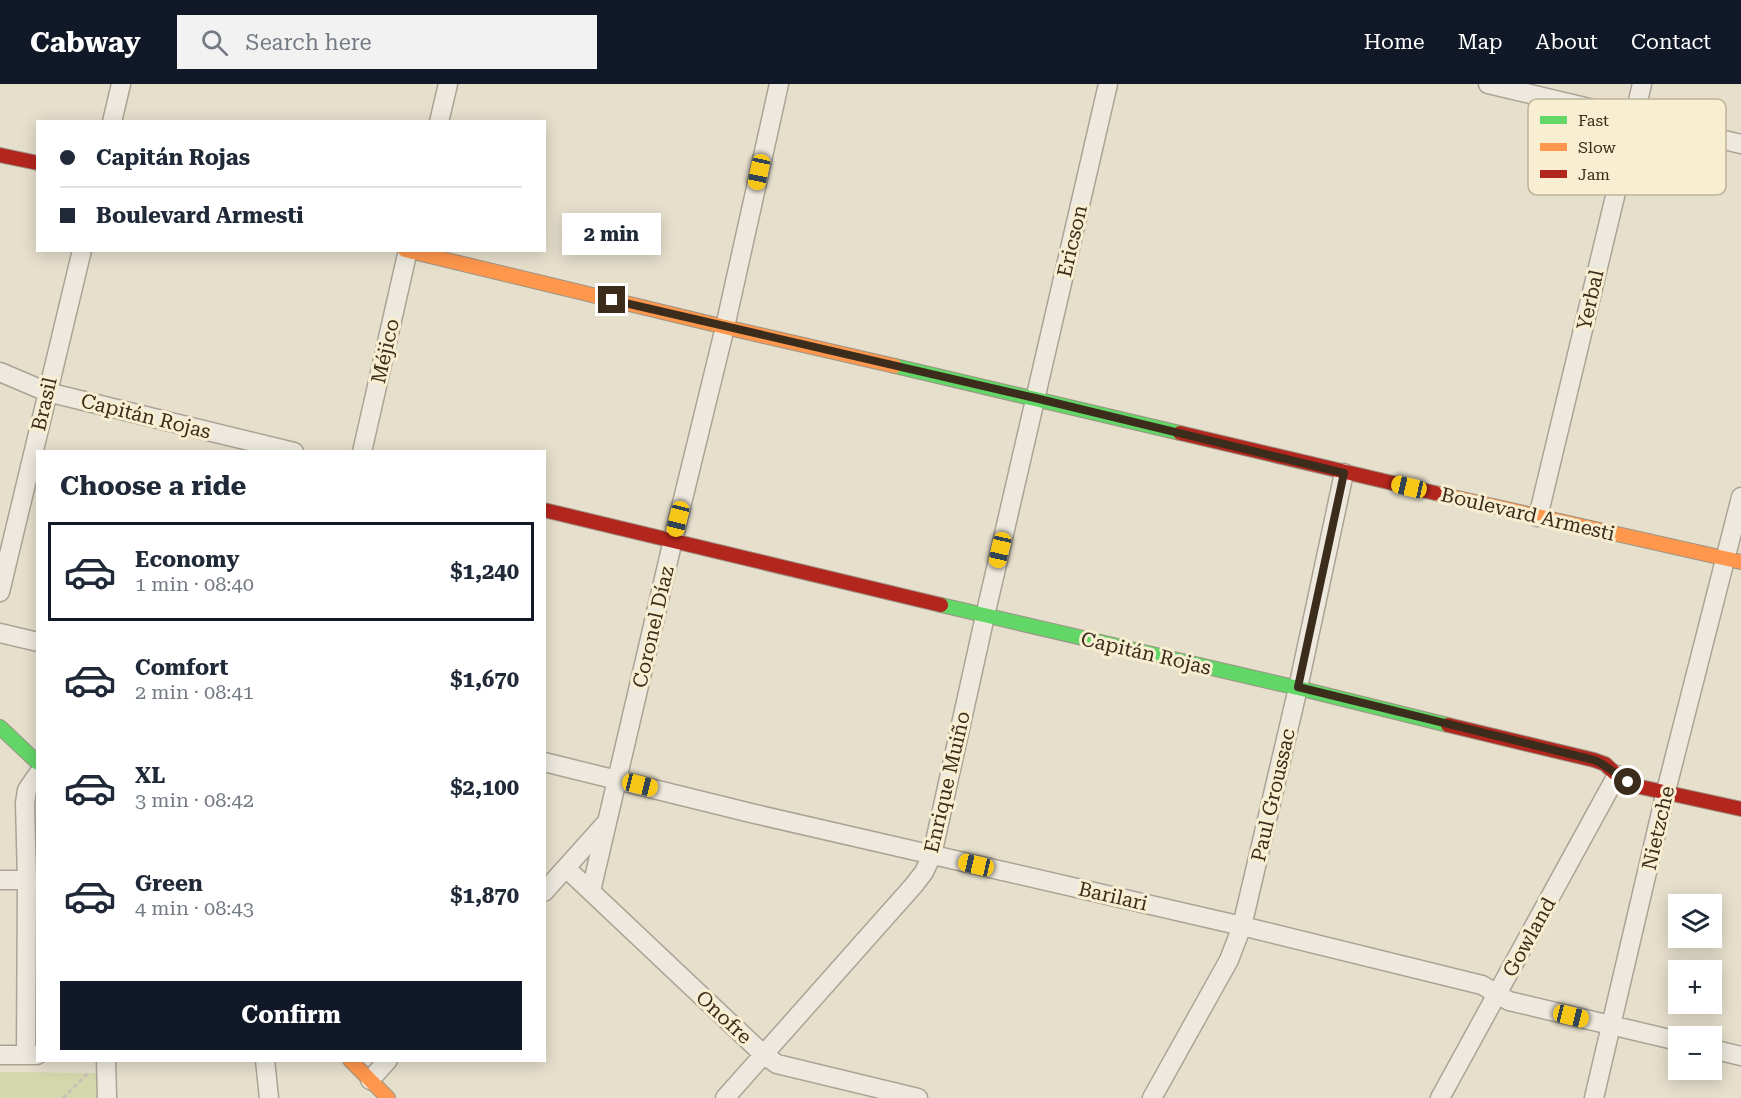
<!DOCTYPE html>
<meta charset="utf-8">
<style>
body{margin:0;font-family:"Roboto Serif",serif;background:#f2f2f3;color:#1f2937;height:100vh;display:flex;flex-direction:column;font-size:22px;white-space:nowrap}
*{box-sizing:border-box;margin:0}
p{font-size:20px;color:#747a83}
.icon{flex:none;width:33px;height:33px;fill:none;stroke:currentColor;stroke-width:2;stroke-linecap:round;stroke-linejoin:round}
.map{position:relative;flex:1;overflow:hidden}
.details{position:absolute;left:36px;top:366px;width:510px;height:612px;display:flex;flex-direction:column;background:#fff;border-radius:0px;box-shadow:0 3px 15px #0003}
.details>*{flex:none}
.banner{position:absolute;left:36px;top:36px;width:510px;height:132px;border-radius:0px;box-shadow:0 3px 15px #0003;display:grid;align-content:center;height:132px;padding:0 24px;background:#fff}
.buttons{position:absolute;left:1668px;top:810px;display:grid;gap:12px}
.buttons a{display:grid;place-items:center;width:54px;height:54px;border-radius:0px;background:#fff;box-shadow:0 3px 15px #0003;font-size:30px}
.end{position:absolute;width:27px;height:27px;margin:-14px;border:8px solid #3b2c1c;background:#fff;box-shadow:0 0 0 3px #fff}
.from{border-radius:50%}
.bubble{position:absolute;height:42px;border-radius:0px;background:#fff;box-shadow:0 3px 15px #0003;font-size:20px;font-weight:700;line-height:42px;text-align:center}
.car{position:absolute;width:18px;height:36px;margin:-18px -9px;border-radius:8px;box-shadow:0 0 4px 2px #0007;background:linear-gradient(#f5c518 24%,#345 0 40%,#f5c518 0 76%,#345 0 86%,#f5c518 0)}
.banner b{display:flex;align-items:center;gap:21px;height:57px;font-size:22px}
.banner b+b{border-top:2px solid #e0e1e3}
.banner i{width:15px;height:15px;background:#1f2937}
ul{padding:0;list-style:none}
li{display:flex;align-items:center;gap:18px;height:99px;margin:0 12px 9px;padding:0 12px;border:3px solid transparent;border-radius:0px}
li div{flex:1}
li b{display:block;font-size:22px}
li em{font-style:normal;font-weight:700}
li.selected{border-color:#111827}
li>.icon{width:54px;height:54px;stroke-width:1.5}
h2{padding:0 24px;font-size:27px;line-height:72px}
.cta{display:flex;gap:12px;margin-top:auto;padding:12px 24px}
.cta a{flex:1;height:69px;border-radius:0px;background:#111827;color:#fff;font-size:24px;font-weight:700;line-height:69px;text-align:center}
header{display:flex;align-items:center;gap:36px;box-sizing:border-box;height:84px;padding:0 30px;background:#111827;color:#fff}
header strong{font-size:28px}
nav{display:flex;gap:33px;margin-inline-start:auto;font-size:21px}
.search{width:420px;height:54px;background:#f2f2f3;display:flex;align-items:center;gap:15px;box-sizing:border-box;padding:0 21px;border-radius:0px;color:#747a83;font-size:22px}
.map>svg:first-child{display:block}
.green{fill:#d5d7ad}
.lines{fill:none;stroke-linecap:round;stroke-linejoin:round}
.street-casing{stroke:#aba495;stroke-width:21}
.fast-casing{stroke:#9b9385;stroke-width:16}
.slow-casing{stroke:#9b9385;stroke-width:16}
.jam-casing{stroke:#9b9385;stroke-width:16}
.path{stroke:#c7c0b5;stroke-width:3;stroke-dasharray:4.5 3;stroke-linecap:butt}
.street{stroke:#eee9de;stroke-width:18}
.fast{stroke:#63d668;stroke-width:14}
.slow{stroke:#ff974d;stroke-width:14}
.jam{stroke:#b3261e;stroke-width:14}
.route{stroke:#3b2c1c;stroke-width:8}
.labels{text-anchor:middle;stroke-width:6;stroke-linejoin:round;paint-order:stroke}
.street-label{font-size:20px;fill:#3b2c1c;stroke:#f8eed1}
.key{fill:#f8eed1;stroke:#bfb49b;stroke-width:1.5}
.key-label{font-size:16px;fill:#3b2c1c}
</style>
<header>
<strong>Cabway</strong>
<div class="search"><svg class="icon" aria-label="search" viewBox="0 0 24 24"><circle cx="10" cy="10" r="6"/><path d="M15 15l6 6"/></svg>Search here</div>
<nav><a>Home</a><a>Map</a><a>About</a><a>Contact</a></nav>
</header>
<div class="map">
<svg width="1741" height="1014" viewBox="0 0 1741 1014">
<rect width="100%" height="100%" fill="#e6dfcc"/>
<path class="green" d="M0,988L97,989V1014H0Z"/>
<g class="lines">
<defs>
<path id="street" d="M1488,0L1741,60
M112,38L121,0
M439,38L448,0
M0,288L47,308L294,368
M362,368L408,166
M1538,433L1642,0
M0,508L82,166
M0,549L38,558
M544,678L755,730L1242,842L1482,901L1509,917L1678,957
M566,784L764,971L777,980L918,1014
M0,796H27
M591,807L673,456L725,243L779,0
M544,808L605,740
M1712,965L1741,972
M0,971H37
M26,971L27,796L25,719L27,706L38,690
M106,976L107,1014
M265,976L269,1014
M370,996L388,976
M725,1014L914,801L924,788L932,771L985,532L1108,0
M1152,1014L1229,876L1242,842L1298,604L1344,389
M1440,1014L1617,691
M1594,1014L1666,707L1741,413"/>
<path id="fast" d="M895,282L1180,349
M941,521L1298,604L1448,641
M0,643L38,679"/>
<path id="slow" d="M405,166L725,243L895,282
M1435,409L1741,478
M350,976L388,1014"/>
<path id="jam" d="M0,71L38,79
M1180,349L1435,409
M544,426L941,521
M1448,641L1594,676L1605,680L1617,691L1636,702L1741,725"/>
</defs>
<use href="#street" class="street-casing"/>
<use href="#fast" class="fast-casing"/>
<use href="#slow" class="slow-casing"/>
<use href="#jam" class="jam-casing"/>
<path class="path" d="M63,1014L89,988"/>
<use href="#street" class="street"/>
<use href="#fast" class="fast"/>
<use href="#slow" class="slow"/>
<use href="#jam" class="jam"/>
</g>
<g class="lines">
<path class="route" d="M612,216L1035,314L1344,389L1298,603L1594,676C1607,681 1616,691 1628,698"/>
</g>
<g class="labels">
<g class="street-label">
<text transform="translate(1072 157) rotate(-77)" y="7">Ericson</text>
<text transform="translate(1590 216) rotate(-77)" y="7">Yerbal</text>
<text transform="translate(385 267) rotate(-77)" y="7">Méjico</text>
<text transform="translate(44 320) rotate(-77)" y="7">Brasil</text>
<text transform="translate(146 332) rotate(14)" y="7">Capitán Rojas</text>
<text transform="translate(1528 430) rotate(13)" y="7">Boulevard Armesti</text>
<text transform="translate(653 543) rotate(-77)" y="7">Coronel Díaz</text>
<text transform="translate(1146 569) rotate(13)" y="7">Capitán Rojas</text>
<text transform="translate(947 698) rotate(-77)" y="7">Enrique Muiño</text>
<text transform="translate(1273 711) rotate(-77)" y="7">Paul Groussac</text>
<text transform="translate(1658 744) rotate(-77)" y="7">Nietzche</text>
<text transform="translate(1113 812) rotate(13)" y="7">Barilari</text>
<text transform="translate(1529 853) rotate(-61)" y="7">Gowland</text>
<text transform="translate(724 933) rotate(43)" y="7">Onofre</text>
</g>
</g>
<rect x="1528" y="15" width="198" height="96" rx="9" class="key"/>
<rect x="1540" y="32" width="27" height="8" fill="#63d668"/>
<rect x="1540" y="59" width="27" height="8" fill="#ff974d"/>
<rect x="1540" y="86" width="27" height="8" fill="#b3261e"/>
<g class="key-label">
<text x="1578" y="42">Fast</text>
<text x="1578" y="69">Slow</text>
<text x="1578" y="96">Jam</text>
</g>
</svg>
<div class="buttons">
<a><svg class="icon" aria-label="layers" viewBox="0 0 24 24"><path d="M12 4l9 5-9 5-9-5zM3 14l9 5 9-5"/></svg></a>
<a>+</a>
<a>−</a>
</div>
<i class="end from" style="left:1628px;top:698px"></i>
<i class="end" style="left:612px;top:216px"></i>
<div class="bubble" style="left:562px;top:129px;width:99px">2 min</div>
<i class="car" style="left:759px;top:88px;rotate:192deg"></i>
<i class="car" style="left:1409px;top:403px;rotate:283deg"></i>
<i class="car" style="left:678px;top:435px;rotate:194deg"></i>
<i class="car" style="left:1000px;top:466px;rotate:193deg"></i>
<i class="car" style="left:640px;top:701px;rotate:104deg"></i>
<i class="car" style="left:976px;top:781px;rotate:283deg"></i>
<i class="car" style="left:1571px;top:932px;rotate:104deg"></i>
<div class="banner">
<b><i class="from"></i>Capitán Rojas</b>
<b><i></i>Boulevard Armesti</b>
</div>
<section class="details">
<h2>Choose a ride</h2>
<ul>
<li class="selected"><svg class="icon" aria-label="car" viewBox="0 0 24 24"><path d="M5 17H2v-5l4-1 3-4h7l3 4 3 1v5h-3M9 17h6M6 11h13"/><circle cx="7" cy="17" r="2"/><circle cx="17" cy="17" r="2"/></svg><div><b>Economy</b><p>1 min · 08:40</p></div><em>$1,240</em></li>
<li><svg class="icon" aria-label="car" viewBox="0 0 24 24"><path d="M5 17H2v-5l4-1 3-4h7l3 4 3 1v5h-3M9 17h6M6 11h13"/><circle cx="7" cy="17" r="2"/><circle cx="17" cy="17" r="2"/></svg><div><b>Comfort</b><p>2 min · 08:41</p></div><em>$1,670</em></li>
<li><svg class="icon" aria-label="car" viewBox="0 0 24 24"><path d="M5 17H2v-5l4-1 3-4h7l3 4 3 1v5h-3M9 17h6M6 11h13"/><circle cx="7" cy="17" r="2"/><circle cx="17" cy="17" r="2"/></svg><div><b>XL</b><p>3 min · 08:42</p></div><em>$2,100</em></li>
<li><svg class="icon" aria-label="car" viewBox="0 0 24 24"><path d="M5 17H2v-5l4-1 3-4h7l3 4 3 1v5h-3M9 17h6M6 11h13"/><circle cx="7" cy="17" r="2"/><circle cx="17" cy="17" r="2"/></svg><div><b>Green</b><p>4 min · 08:43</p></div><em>$1,870</em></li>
</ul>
<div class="cta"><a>Confirm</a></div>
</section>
</div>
